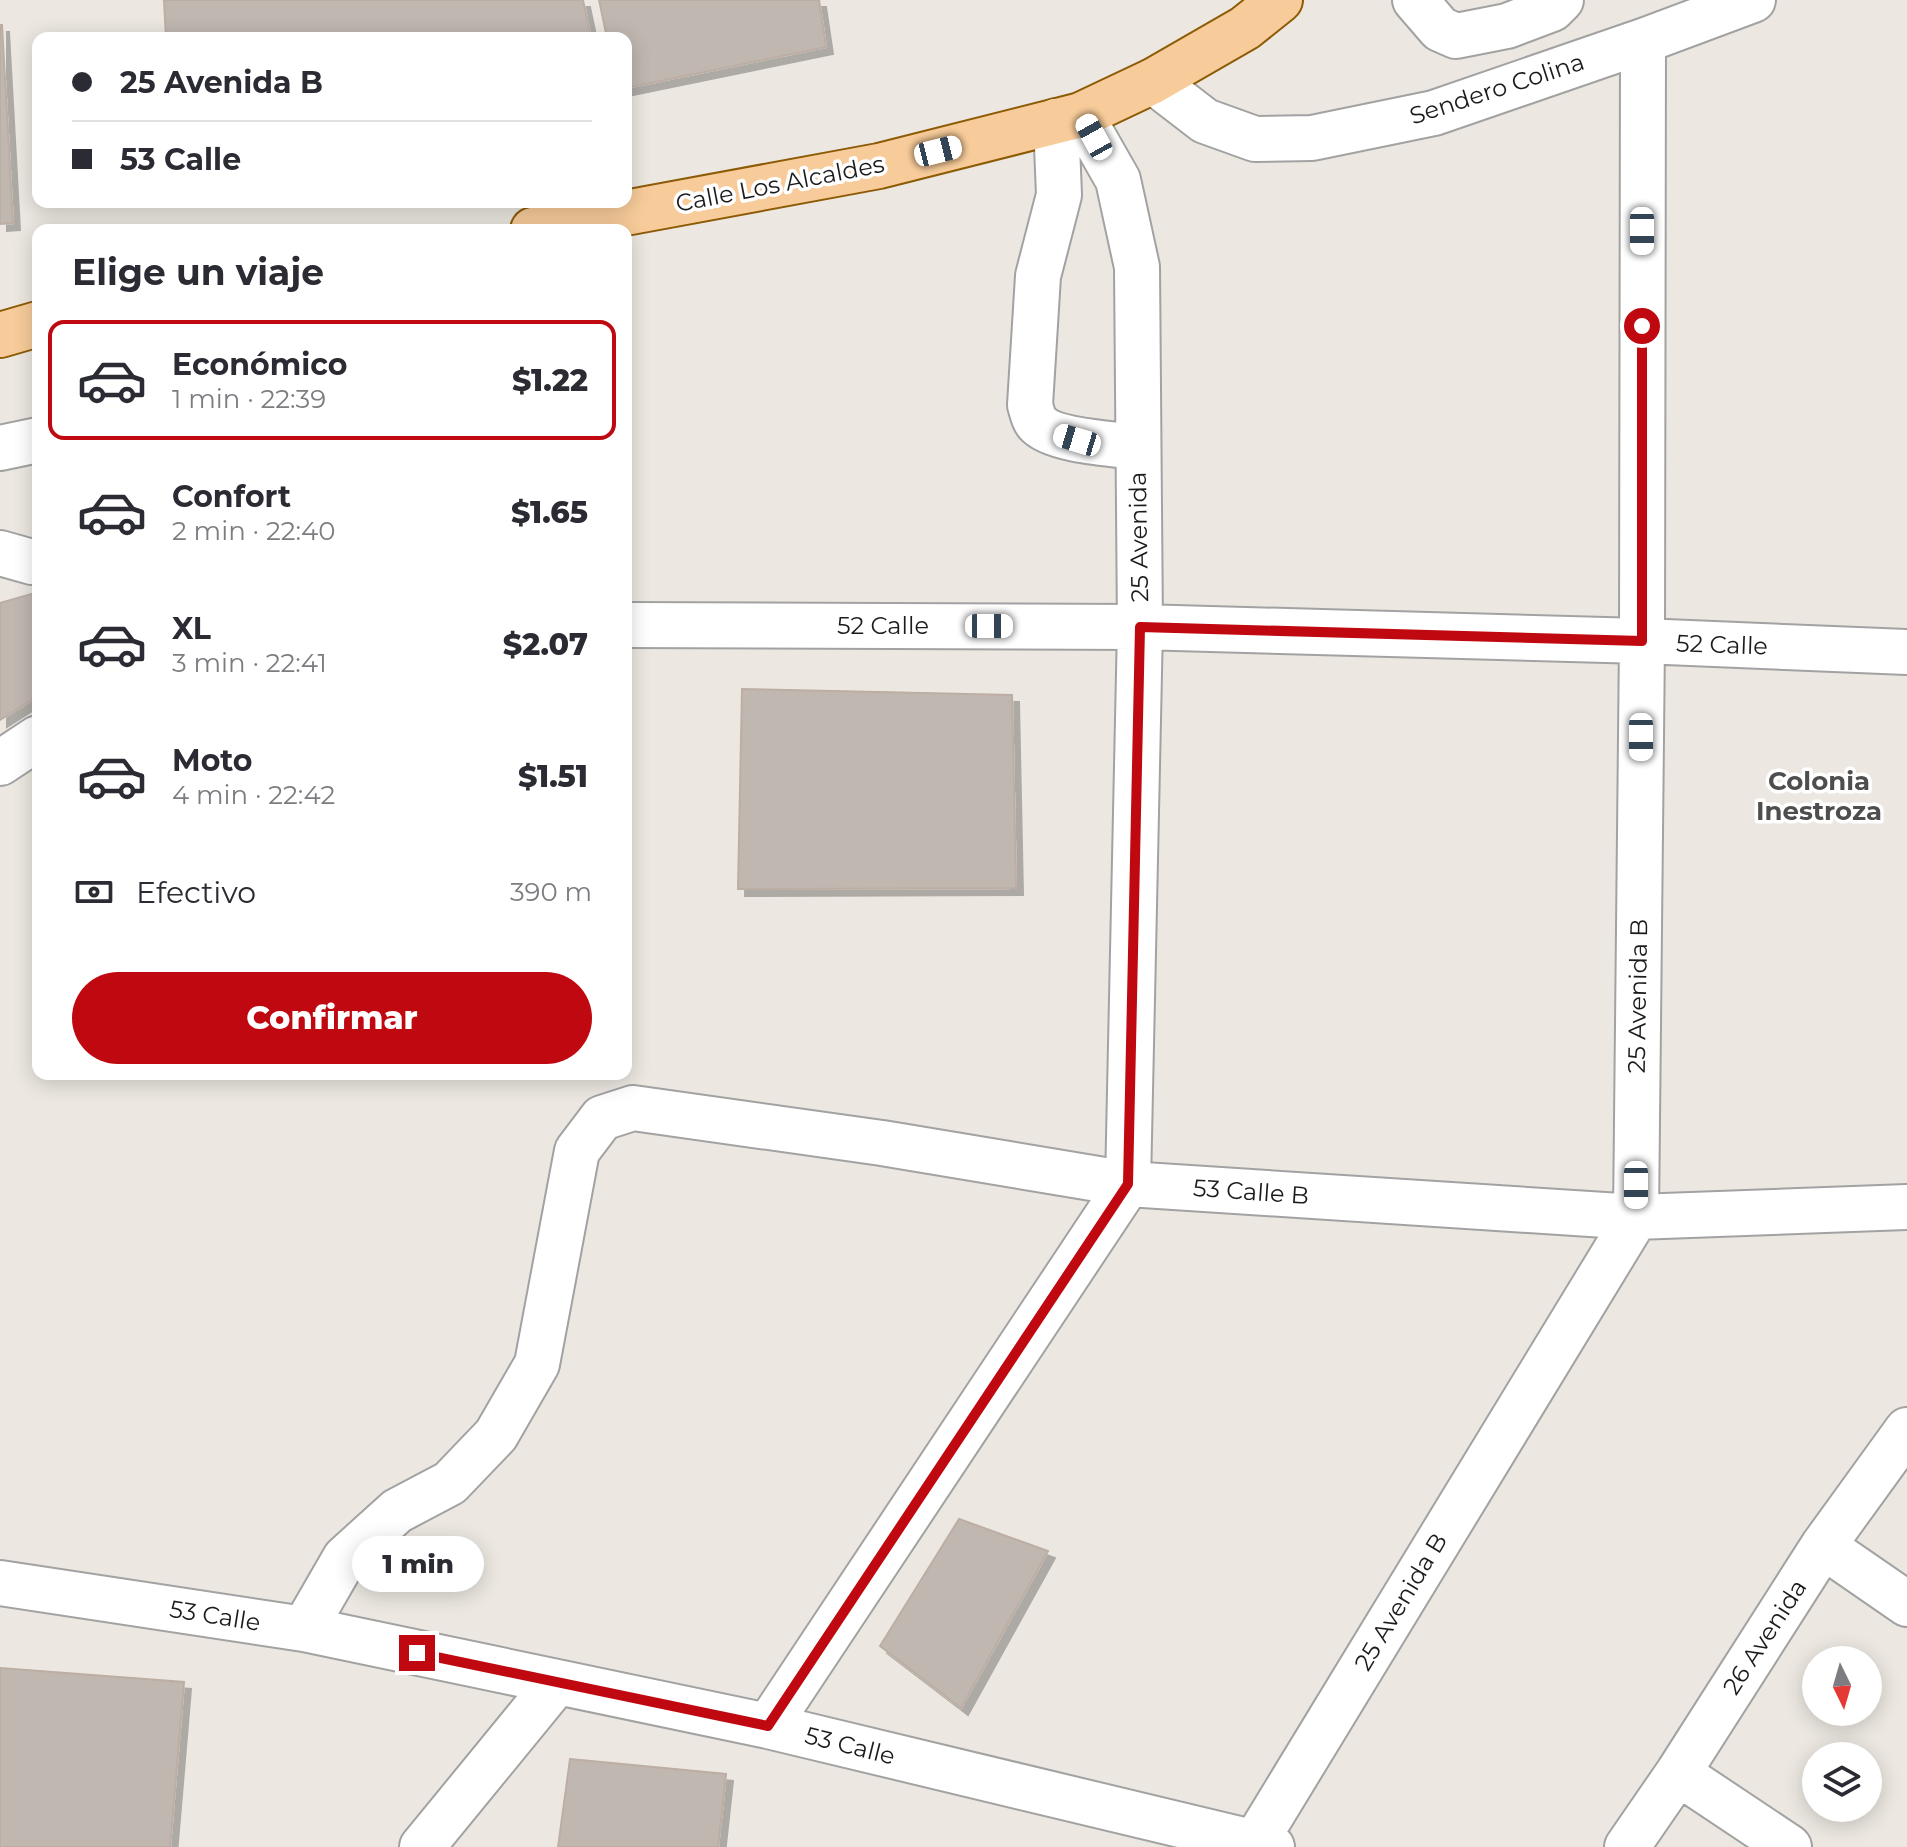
<!DOCTYPE html>
<html lang="es">
<meta charset="utf-8">
<style>
body{margin:0;font-family:Montserrat,sans-serif;background:#f7f7f7;color:#2b2b33;height:100vh;display:flex;flex-direction:column;font-size:30px;white-space:nowrap}
*{box-sizing:border-box;margin:0}
p{font-size:26px;color:#7c7c81}
.icon{flex:none;width:44px;height:44px;fill:none;stroke:currentColor;stroke-width:2;stroke-linecap:round;stroke-linejoin:round}
.map{position:relative;flex:1;overflow:hidden}
.panel{position:absolute;left:32px;top:224px;width:600px;height:856px;display:flex;flex-direction:column;background:#fff;border-radius:16px;box-shadow:0 4px 20px #0003}
.panel>*{flex:none}
.top-card{position:absolute;left:32px;top:32px;width:600px;height:176px;border-radius:16px;box-shadow:0 4px 20px #0003;display:grid;align-content:center;height:176px;padding:0 40px;background:#fff}
.needle{width:52px;rotate:175deg}
.tools{position:absolute;left:1802px;top:1646px;display:grid;gap:16px}
.tools a{display:grid;place-items:center;width:80px;height:80px;border-radius:50%;background:#fff;box-shadow:0 4px 20px #0003;font-size:40px}
.end{position:absolute;width:36px;height:36px;margin:-18px;border:10px solid #bf080f;background:#fff;box-shadow:0 0 0 4px #fff}
.from{border-radius:50%}
.bubble{position:absolute;height:56px;border-radius:28px;background:#fff;box-shadow:0 4px 20px #0003;font-size:26px;font-weight:800;line-height:56px;text-align:center}
.car{position:absolute;width:24px;height:48px;margin:-24px -12px;border-radius:10px;box-shadow:0 0 6px 2px #0007;background:linear-gradient(#fff 24%,#345 0 40%,#fff 0 76%,#345 0 86%,#fff 0)}
.top-card b{display:flex;align-items:center;gap:28px;height:76px;font-size:30px}
.top-card b+b{border-top:2px solid #e1e1e2}
.top-card i{width:20px;height:20px;background:#2b2b33}
ul{padding:0;list-style:none}
li{display:flex;align-items:center;gap:24px;height:120px;margin:0 16px 12px;padding:0 24px;border:4px solid transparent;border-radius:16px}
li div{flex:1}
li b{display:block;font-size:30px}
li em{font-style:normal;font-weight:800}
li.selected{border-color:#bf080f}
li>.icon{width:72px;height:72px;stroke-width:1.5}
h2{padding:0 40px;font-size:36px;line-height:96px}
.pay{display:flex;align-items:center;gap:20px;height:88px;padding:0 40px;font-size:30px}
.pay p{margin-inline-start:auto}
.cta{display:flex;gap:16px;margin-top:auto;padding:16px 40px}
.cta a{flex:1;height:92px;border-radius:48px;background:#bf080f;color:#fff;font-size:32px;font-weight:800;line-height:92px;text-align:center}
.map>svg:first-child{display:block}
.building{fill:#c1b7b1;stroke:#bdaea4;stroke-width:2;filter:url(#shadow)}
.lines{fill:none;stroke-linecap:round;stroke-linejoin:round}
.minor-casing{stroke:#a2a2a2;stroke-width:48}
.major-casing{stroke:#8d5b06;stroke-width:48}
.minor{stroke:#fff;stroke-width:44}
.major{stroke:#f8cc9a;stroke-width:44}
.route{stroke:#bf080f;stroke-width:10}
.labels{text-anchor:middle;stroke-width:7;stroke-linejoin:round;paint-order:stroke}
.street-label{font-size:24px;fill:#1b1b1b;stroke:#fff}
.neighbourhood-label{font-size:26px;font-weight:bold;fill:#4e4e4e;stroke:#fff}
</style>
<div class="map">
<svg width="1907" height="1847" viewBox="0 0 1907 1847">
<defs>
<filter id="shadow"><feDropShadow dx="7" dy="7" stdDeviation="0" flood-color="#0004"/></filter>
</defs>
<rect width="100%" height="100%" fill="#ece8e1"/>
<path class="building" d="M164,0H583L591,38H166Z
M599,0H819L826,47L626,88V38H607Z
M0,25H2L13,223L0,224Z
M38,592V696L0,720V603Z
M742,689L1012,695L1016,888L738,889Z
M959,1519L1048,1551L961,1708L880,1646Z
M0,1668L184,1682L170,1847H0Z
M570,1759L726,1774L718,1847H558Z"/>
<g class="lines">
<defs>
<path id="minor" d="M1415,0L1440,29L1456,36L1507,26L1552,9L1561,0
M1153,81L1205,121L1255,139L1312,138L1434,113L1643,41L1753,0
M1056,121L1059,195L1038,276L1030,405C1032,411 1033,419 1037,423C1052,441 1115,444 1138,447
M0,448L38,440
M0,553L32,562L38,560
M626,625L1140,627L1642,641L1907,652
M0,763L38,738
M1823,1546L1907,1604
M0,1583L304,1629L768,1726L1272,1847
M304,1629L345,1558L397,1511L450,1483L496,1435L537,1364L577,1151L602,1118L633,1108L882,1143L1128,1184L1636,1217L1907,1207
M768,1726L1128,1184L1140,627L1137,267L1118,180L1081,115
M1678,1773L1789,1847
M1254,1844L1636,1217L1642,641L1643,41
M422,1847L557,1682
M1627,1847L1678,1773L1823,1546L1907,1430"/>
<path id="major" d="M533,230L879,166L1081,115L1153,81L1245,28L1280,0
M0,335L38,324"/>
</defs>
<use href="#minor" class="minor-casing"/>
<use href="#major" class="major-casing"/>
<use href="#minor" class="minor"/>
<use href="#major" class="major"/>
</g>
<g class="lines">
<path class="route" d="M417,1653L768,1726L1128,1184L1140,627L1642,641V326"/>
</g>
<g class="labels">
<g class="street-label">
<text transform="translate(1497 89) rotate(-18)" y="8">Sendero Colina</text>
<text transform="translate(780 184) rotate(-11)" y="8">Calle Los Alcaldes</text>
<text transform="translate(1139 537) rotate(-91)" y="8">25 Avenida</text>
<text x="883" y="634">52 Calle</text>
<text transform="translate(1722 645) rotate(2)" y="8">52 Calle</text>
<text transform="translate(1638 996) rotate(-89)" y="8">25 Avenida B</text>
<text transform="translate(1251 1192) rotate(4)" y="8">53 Calle B</text>
<text transform="translate(1401 1602) rotate(-59)" y="8">25 Avenida B</text>
<text transform="translate(215 1616) rotate(9)" y="8">53 Calle</text>
<text transform="translate(1765 1637) rotate(-57)" y="8">26 Avenida</text>
<text transform="translate(850 1746) rotate(14)" y="8">53 Calle</text>
</g>
<g class="neighbourhood-label">
<text x="1819" y="790">Colonia<tspan x="1819" dy="30">Inestroza</tspan></text>
</g>
</g>
</svg>
<div class="tools">
<a><svg class="needle" viewBox="-14 -14 28 28"><path d="M0-13l5 13h-10z" fill="#e53935"/><path d="M0 13l5-13h-10z" fill="#7c7c81"/></svg></a>
<a><svg class="icon" aria-label="layers" viewBox="0 0 24 24"><path d="M12 4l9 5-9 5-9-5zM3 14l9 5 9-5"/></svg></a>
</div>
<i class="end from" style="left:1642px;top:326px"></i>
<i class="end" style="left:417px;top:1653px"></i>
<div class="bubble" style="left:352px;top:1536px;width:132px">1 min</div>
<i class="car" style="left:1094px;top:137px;rotate:331deg"></i>
<i class="car" style="left:938px;top:151px;rotate:76deg"></i>
<i class="car" style="left:1642px;top:231px;rotate:180deg"></i>
<i class="car" style="left:1077px;top:440px;rotate:287deg"></i>
<i class="car" style="left:989px;top:626px;rotate:90deg"></i>
<i class="car" style="left:1641px;top:737px;rotate:180deg"></i>
<i class="car" style="left:1636px;top:1185px;rotate:180deg"></i>
<div class="top-card">
<b><i class="from"></i>25 Avenida B</b>
<b><i></i>53 Calle</b>
</div>
<section class="panel">
<h2>Elige un viaje</h2>
<ul>
<li class="selected"><svg class="icon" aria-label="car" viewBox="0 0 24 24"><path d="M5 17H2v-5l4-1 3-4h7l3 4 3 1v5h-3M9 17h6M6 11h13"/><circle cx="7" cy="17" r="2"/><circle cx="17" cy="17" r="2"/></svg><div><b>Económico</b><p>1 min · 22:39</p></div><em>$1.22</em></li>
<li><svg class="icon" aria-label="car" viewBox="0 0 24 24"><path d="M5 17H2v-5l4-1 3-4h7l3 4 3 1v5h-3M9 17h6M6 11h13"/><circle cx="7" cy="17" r="2"/><circle cx="17" cy="17" r="2"/></svg><div><b>Confort</b><p>2 min · 22:40</p></div><em>$1.65</em></li>
<li><svg class="icon" aria-label="car" viewBox="0 0 24 24"><path d="M5 17H2v-5l4-1 3-4h7l3 4 3 1v5h-3M9 17h6M6 11h13"/><circle cx="7" cy="17" r="2"/><circle cx="17" cy="17" r="2"/></svg><div><b>XL</b><p>3 min · 22:41</p></div><em>$2.07</em></li>
<li><svg class="icon" aria-label="car" viewBox="0 0 24 24"><path d="M5 17H2v-5l4-1 3-4h7l3 4 3 1v5h-3M9 17h6M6 11h13"/><circle cx="7" cy="17" r="2"/><circle cx="17" cy="17" r="2"/></svg><div><b>Moto</b><p>4 min · 22:42</p></div><em>$1.51</em></li>
</ul>
<div class="pay"><svg class="icon" aria-label="cash" viewBox="0 0 24 24"><path d="M3 7h18v10H3z"/><circle cx="12" cy="12" r="2"/></svg>Efectivo<p>390 m</p></div>
<div class="cta"><a>Confirmar</a></div>
</section>
</div>
